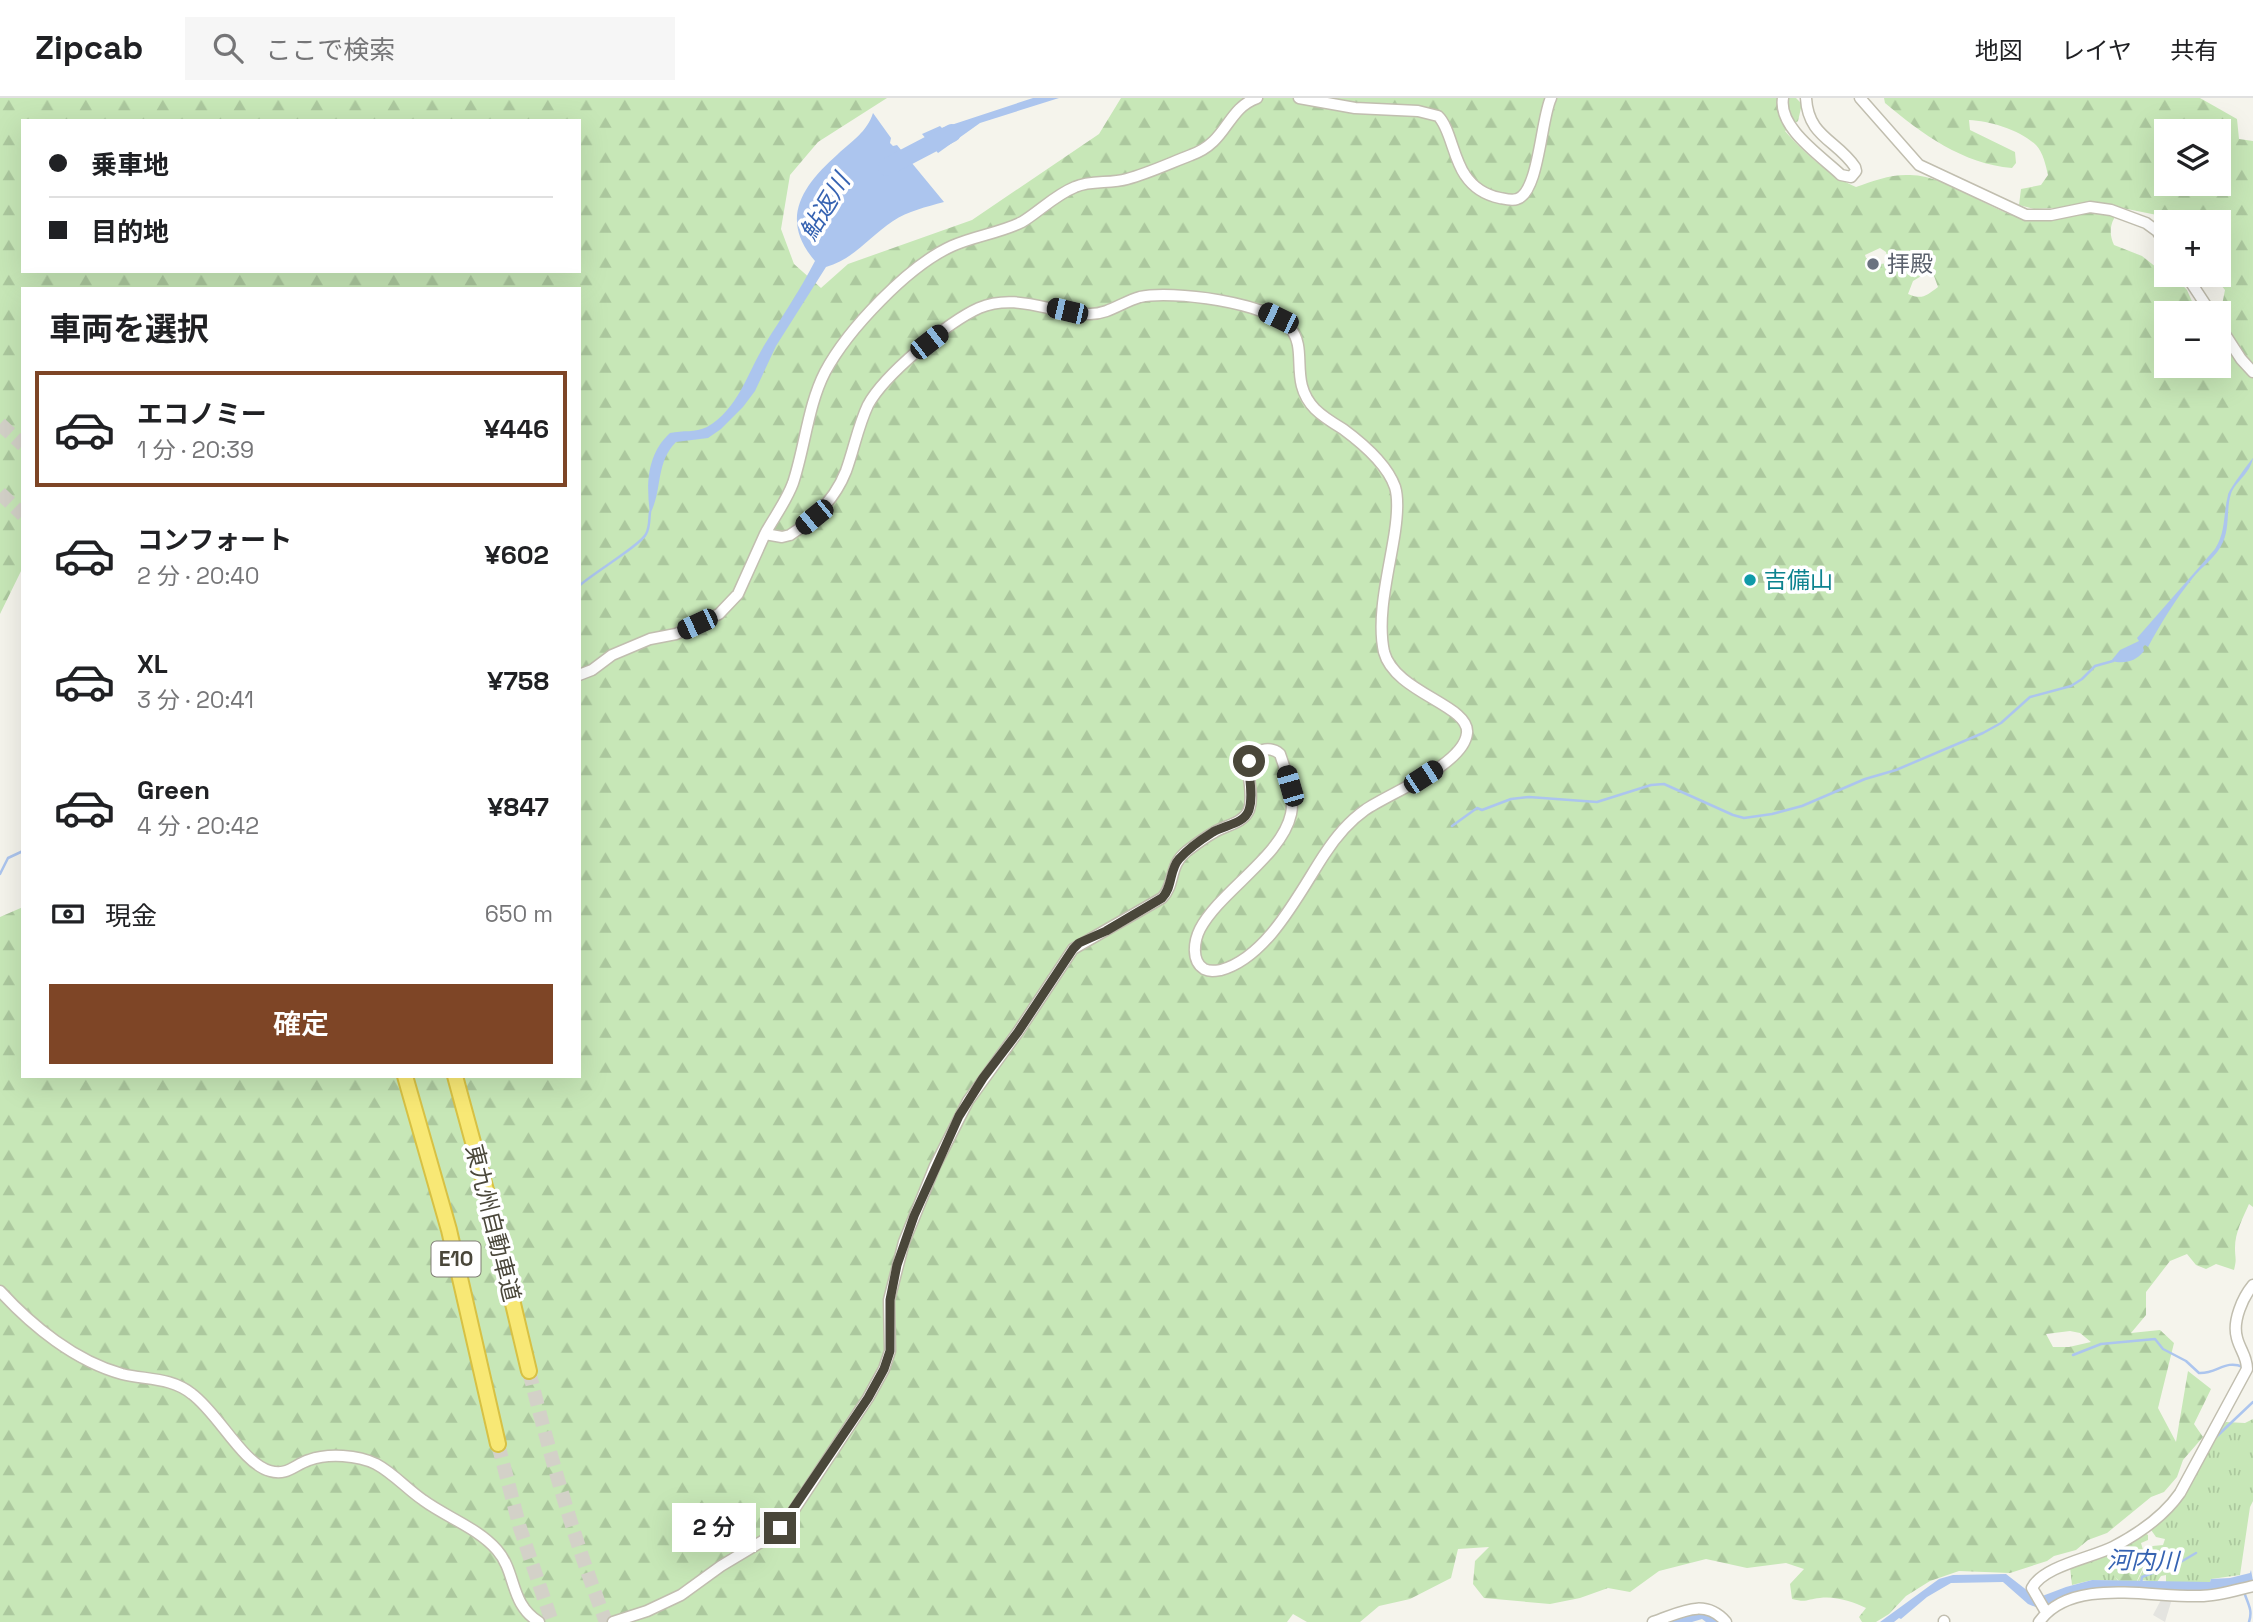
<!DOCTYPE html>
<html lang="ja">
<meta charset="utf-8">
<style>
body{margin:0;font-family:"Space Grotesk","Noto Sans JP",sans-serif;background:#f6f6f6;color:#202124;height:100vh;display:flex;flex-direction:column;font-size:26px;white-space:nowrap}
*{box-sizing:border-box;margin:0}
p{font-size:23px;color:#757577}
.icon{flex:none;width:38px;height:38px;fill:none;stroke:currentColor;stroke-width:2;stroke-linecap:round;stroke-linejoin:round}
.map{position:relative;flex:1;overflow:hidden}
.details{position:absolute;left:21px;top:189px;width:560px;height:791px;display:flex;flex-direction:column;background:#fff;border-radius:0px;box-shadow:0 7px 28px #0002}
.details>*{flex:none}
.banner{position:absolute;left:21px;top:21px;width:560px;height:154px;border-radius:0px;box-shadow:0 7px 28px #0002;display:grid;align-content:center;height:154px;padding:0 28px;background:#fff}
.buttons{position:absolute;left:2154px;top:21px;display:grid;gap:14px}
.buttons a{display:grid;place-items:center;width:77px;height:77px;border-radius:0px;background:#fff;box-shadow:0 7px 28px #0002;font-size:35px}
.end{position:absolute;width:32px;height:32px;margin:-16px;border:9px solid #4a473a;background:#fff;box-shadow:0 0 0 4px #fff}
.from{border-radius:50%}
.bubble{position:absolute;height:49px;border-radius:0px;background:#fff;box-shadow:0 7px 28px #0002;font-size:23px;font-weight:600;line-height:49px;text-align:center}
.car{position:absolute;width:21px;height:42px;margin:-21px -10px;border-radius:9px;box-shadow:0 0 5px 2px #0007;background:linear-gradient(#222 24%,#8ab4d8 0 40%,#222 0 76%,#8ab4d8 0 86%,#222 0)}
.banner b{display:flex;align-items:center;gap:24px;height:66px;font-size:26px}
.banner b+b{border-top:2px solid #e0e0e0}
.banner i{width:18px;height:18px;background:#202124}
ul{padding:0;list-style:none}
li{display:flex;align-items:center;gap:21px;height:116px;margin:0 14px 10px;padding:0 14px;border:4px solid transparent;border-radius:0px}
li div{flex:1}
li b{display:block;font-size:26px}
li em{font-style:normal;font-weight:600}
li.on{border-color:#7e4526}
li>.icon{width:63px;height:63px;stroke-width:1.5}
h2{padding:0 28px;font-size:32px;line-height:84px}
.pay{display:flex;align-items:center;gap:18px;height:77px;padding:0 28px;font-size:26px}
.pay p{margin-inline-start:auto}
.button{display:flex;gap:14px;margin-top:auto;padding:14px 28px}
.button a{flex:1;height:80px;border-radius:0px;background:#7e4526;color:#fff;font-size:28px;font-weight:600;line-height:80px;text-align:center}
header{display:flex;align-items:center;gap:42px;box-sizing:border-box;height:98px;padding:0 35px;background:#fff;border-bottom:2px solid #e0e0e0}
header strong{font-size:33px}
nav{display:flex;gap:38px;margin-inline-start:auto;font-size:24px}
.search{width:490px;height:63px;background:#f6f6f6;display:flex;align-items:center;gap:18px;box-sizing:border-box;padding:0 24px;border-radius:0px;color:#757577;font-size:26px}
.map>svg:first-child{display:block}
.grass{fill:url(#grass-tufts)}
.forest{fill:url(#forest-firs);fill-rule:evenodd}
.parking{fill:#e4e4e0}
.water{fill:#acc5ee}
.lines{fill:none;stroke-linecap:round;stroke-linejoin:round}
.stream{stroke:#acc5ee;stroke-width:2.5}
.river{stroke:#acc5ee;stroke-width:18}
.highway-tunnel{stroke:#d3d1c8;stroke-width:14;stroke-dasharray:14 7;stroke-linecap:butt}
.minor-casing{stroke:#c1beaf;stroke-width:13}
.highway-casing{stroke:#d7c144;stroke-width:18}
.minor{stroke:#fff;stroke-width:10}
.highway{stroke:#f8e875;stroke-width:14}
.route{stroke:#4a473a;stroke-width:9}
.worship-dot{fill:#6b7280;stroke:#fff;stroke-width:2.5}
.culture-dot{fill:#0f9aa8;stroke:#fff;stroke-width:2.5}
.labels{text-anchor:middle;stroke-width:7;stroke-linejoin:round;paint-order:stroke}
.shield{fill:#fff;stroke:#807e75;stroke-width:2}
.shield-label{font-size:21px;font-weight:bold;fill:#4a473a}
.worship-label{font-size:23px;fill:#5b616d;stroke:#fff;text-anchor:start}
.culture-label{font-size:23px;fill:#0d838f;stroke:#fff;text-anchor:start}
.street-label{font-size:23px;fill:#4a473a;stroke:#fff}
.water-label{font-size:24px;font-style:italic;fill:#3663b2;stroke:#fff}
</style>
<header>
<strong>Zipcab</strong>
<div class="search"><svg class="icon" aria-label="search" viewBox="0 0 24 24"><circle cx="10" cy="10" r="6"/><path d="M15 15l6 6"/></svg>ここで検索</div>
<nav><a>地図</a><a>レイヤ</a><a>共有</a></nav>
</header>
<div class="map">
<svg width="2253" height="1524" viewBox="0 0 2253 1524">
<defs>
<pattern id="grass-tufts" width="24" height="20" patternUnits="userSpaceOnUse" patternTransform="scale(1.75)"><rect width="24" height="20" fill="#c7e7b7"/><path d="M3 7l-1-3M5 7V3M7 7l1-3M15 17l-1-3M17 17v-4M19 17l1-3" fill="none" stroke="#acc89e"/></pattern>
<pattern id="forest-firs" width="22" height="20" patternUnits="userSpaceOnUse" patternTransform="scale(1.75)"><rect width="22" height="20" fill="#c7e7b7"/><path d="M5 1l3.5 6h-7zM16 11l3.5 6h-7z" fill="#acc89e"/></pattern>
</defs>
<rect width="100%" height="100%" fill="#f5f4ec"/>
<path class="grass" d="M2253,1321V1403L2250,1409L2240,1477L2211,1481L2210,1484H2166V1477L2161,1478L2157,1484L2141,1482L2137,1484L2153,1452H2148L2153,1448L2163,1447L2165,1441L2156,1439L2149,1429L2165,1418L2215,1333L2226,1324L2245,1325Z
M2115,1451L2121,1462L2114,1477L2118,1483L2092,1482L2072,1487L2070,1469Z"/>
<path class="forest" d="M0,0H887L818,44L790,77L781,131L794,166L821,190L848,166L972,122L1099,36L1121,0H1796L1802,6L1798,23L1785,33C1803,54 1830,78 1856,89C1873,83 1891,76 1910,77C1958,78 2003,129 2050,122L2058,110L2034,111L2019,107L2021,91L2041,87L2048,77C2046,68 2043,54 2036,47C2020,32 1990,23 1969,22L1970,32L2015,54L2016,65L2012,70C1963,66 1922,36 1885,5L1884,0H2200L2237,21L2239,41L2253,43V1109L2249,1106C2243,1120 2235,1134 2235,1150C2235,1160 2237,1160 2234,1172L2216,1166L2206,1171L2196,1167L2187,1156L2170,1163L2146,1194V1217L2131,1235L2160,1232L2174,1245L2158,1310L2176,1344L2188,1273L2211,1291L2194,1326L2203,1339L2183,1362L2177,1379L2164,1394L2151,1399L2107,1435L2088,1442L2076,1452L2054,1458L2047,1463L2010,1475L1959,1473L1930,1483L1906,1498L1889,1516L1876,1524H1862L1859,1519L1866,1510C1853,1504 1836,1498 1820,1500C1807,1501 1807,1505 1792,1501L1790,1486L1804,1471L1786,1465L1747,1470L1706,1461L1659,1473L1630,1494L1608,1490L1580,1500L1550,1506L1484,1500L1473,1486L1475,1463L1489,1449L1458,1451L1451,1480L1410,1501L1379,1508L1360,1524H1307L1293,1516L1287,1524H0V819L23,809V978H579V191H23V469L0,516ZM23,23H579V173H23ZM2166,33H2219V86H2166ZM2122,110L2182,122L2195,121L2197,124H2219V177H2213L2225,192L2219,222V268H2166V215H2197L2187,192L2174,178L2166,177L2142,158L2114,147C2107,132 2112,120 2122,110ZM1880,150L1886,154L1889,165L1880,166L1866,160L1865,157ZM1923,177L1934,178L1938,189C1926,198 1922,202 1908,196L1913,183ZM2070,1233L2080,1235L2091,1244L2069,1249H2053L2046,1236Z
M2142,1433L2148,1437V1442L2141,1445L2143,1452L2153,1451L2152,1459L2146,1463L2136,1485L2124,1488L2113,1477L2121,1462L2115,1451Z"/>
<path class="parking" d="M2162,1500L2172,1501L2165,1524L2153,1517Z"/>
<path class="water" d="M1033,0H1059L980,25L938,55L922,36L940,28L942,30Z
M873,15L891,40L890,45L893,48L897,47L944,104C926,109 908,113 893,123C869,139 854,161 826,169L776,248L755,293L743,309L721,331L708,340L676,344C655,365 663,392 650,416C646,386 647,356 670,335C683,332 695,335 707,329C739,310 747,275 765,246C782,219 800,192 815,163C779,121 802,88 838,56C852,43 867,34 873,15Z
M2253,360C2250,376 2235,384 2231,396C2226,411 2230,429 2223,444C2217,459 2202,468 2192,481C2175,502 2161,525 2148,549L2145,547L2143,549L2144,553C2135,564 2125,566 2111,563L2120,552L2139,543L2137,540L2215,451C2226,434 2223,416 2228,397C2228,393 2250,363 2253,360Z
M2251,1472L2253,1483L2217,1493H2143L2038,1510L2028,1506L2003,1484L1951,1485L1927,1499L1901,1521L1899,1520L1894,1524H1880L1939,1481L1953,1477L2006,1476L2037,1500L2066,1489L2092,1482L2210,1484L2211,1481L2230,1480L2250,1475Z
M1697,1514L1710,1516L1720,1524H1706L1702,1521L1692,1524H1669Z"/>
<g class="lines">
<path class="stream" d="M579,488C593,475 641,447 646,436C650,429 649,421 650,414
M1452,728L1477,710L1482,712L1511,701L1529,699L1597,704L1651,687L1664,686L1733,717L1744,720L1772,716L1802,708L1865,681L1896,672L1983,635L2001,625L2030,599L2071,588L2082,581L2095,568L2113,563
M0,776L8,760L23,753
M2073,1257L2101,1246L2155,1241L2163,1251L2186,1263L2199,1275C2217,1276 2225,1261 2243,1269
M2215,1340L2253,1304
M2141,1485L2142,1479L2165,1470L2172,1469L2196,1455
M2244,1494C2248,1506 2253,1512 2249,1524"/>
<path class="river" d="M887,69L952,35"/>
<path class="highway-tunnel" d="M0,326L23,347
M0,395L23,417
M529,1273C550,1358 574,1442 606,1524
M498,1346L520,1430L552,1524"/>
<defs>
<path id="minor" d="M1299,0L1355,10L1418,13L1438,18C1450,29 1453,60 1465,77C1473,89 1485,97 1500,100C1505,101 1512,103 1517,101C1539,95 1541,20 1551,0
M1783,0C1778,30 1821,58 1841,77L1851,79L1856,73L1855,69C1837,42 1808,39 1806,0
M1860,0L1919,67L2026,117H2051L2090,109L2111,112L2146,125L2157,133L2166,146
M2186,177L2211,215
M2219,227L2241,261L2253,274
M579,577L592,572L612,557L650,541L676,536L719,516L738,496L765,436
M0,1193C32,1228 75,1263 122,1276C146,1282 171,1279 192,1296C218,1315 243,1366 270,1373C287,1378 294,1367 309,1362C328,1355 358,1357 376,1366C393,1375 407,1391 423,1402C446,1419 478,1430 497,1452C517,1475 509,1505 539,1524
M2046,1514L2032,1490C2043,1468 2091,1460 2113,1449C2138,1436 2164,1418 2180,1395L2247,1271C2247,1258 2240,1252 2237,1240C2232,1223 2243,1199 2253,1187
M1944,1523V1524
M613,1524L647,1513L681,1497L721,1468L771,1438L786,1424L868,1300L884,1271L890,1253L889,1202L904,1144L935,1068L968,1003L1018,934L1073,851L1162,800C1176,786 1168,768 1187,753C1195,747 1204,740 1213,735C1225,727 1243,726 1249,712C1255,694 1244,675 1251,658C1259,651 1271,648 1280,656C1286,674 1295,697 1291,716C1282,758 1220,793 1200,831C1194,843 1191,863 1204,871C1210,874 1215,873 1221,872C1268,859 1299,795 1324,757C1335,740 1348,724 1365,712C1389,695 1464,667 1467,635C1470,607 1395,595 1384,554C1376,517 1390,469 1395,433C1397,419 1399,402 1395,389C1387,366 1362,345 1343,331C1333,325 1323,319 1315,311C1288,283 1309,252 1290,230C1268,204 1171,192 1140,199C1122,204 1109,216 1090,216C1052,216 1017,194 979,210C948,224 884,277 868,307C858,328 854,351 846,373C835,401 815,421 790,437L782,439L765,436C774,419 786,404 793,385C805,349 808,307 825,274C848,231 908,168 952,148C974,138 1000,135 1022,124C1040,113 1055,97 1075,89C1091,82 1110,86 1127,81C1149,75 1170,65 1191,57C1228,44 1226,11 1257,0
M1653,1524C1680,1515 1704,1499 1726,1524
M2039,1524C2071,1478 2152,1500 2200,1498C2218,1498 2236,1492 2253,1488"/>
<path id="highway" d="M405,978L449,1132L498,1346
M455,978L486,1092L529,1273"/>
</defs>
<use href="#minor" class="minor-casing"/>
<use href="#highway" class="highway-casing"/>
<use href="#minor" class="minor"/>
<use href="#highway" class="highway"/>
</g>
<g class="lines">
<path class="route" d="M780,1430L868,1300L884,1271L890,1253V1202L897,1167L914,1118L959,1018L983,980L1018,934L1073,851L1079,845L1106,833L1162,800C1173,789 1169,772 1179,761C1188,751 1202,741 1213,734C1225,727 1244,726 1249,712C1254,696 1248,679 1249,663"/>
</g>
<circle class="worship-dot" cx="1873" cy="166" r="7"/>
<circle class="culture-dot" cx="1750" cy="482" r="7"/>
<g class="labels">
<rect class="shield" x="431.5" y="1143.5" width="49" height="35" rx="5"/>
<g class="shield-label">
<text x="456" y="1168">E10</text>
</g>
<g class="worship-label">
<text x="1887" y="174">拝殿</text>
</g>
<g class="culture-label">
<text x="1764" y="490">吉備山</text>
</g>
<g class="street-label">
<text transform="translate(493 1125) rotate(76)" y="8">東九州自動車道</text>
</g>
<g class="water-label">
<text transform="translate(825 109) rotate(-59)" y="8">鮎返川</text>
<text transform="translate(2143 1463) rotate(1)" y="8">河内川</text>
</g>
</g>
</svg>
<div class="buttons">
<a><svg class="icon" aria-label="layers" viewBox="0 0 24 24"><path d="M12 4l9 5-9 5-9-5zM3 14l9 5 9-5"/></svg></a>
<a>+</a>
<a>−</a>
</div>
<i class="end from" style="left:1249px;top:663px"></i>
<i class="end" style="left:780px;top:1430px"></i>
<div class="bubble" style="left:672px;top:1405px;width:84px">2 分</div>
<i class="car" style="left:1067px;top:213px;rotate:283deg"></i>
<i class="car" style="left:1278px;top:220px;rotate:296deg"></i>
<i class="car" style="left:929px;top:244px;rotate:52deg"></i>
<i class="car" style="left:814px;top:419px;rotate:231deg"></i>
<i class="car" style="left:697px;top:526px;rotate:245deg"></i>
<i class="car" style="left:1423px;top:679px;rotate:57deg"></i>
<i class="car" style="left:1290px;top:688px;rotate:344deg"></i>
<div class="banner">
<b><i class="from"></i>乗車地</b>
<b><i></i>目的地</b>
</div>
<section class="details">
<h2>車両を選択</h2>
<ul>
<li class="on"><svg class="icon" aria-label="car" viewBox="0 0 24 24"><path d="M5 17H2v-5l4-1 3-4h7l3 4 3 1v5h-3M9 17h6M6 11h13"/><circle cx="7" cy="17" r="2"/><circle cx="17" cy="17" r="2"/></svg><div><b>エコノミー</b><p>1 分 · 20:39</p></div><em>¥446</em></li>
<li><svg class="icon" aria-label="car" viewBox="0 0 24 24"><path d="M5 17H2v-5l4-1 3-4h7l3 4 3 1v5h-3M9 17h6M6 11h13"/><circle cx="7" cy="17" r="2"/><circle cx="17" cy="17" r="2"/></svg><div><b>コンフォート</b><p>2 分 · 20:40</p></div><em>¥602</em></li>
<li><svg class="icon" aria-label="car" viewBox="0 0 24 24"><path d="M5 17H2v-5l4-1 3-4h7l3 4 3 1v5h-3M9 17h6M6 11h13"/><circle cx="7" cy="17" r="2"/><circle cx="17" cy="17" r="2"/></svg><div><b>XL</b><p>3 分 · 20:41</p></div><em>¥758</em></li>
<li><svg class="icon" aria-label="car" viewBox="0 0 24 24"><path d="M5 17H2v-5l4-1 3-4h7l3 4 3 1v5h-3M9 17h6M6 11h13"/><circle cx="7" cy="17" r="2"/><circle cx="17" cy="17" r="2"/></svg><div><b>Green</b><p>4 分 · 20:42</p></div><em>¥847</em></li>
</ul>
<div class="pay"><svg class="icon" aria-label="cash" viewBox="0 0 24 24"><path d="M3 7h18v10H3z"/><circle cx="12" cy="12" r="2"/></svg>現金<p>650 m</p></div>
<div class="button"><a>確定</a></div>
</section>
</div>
